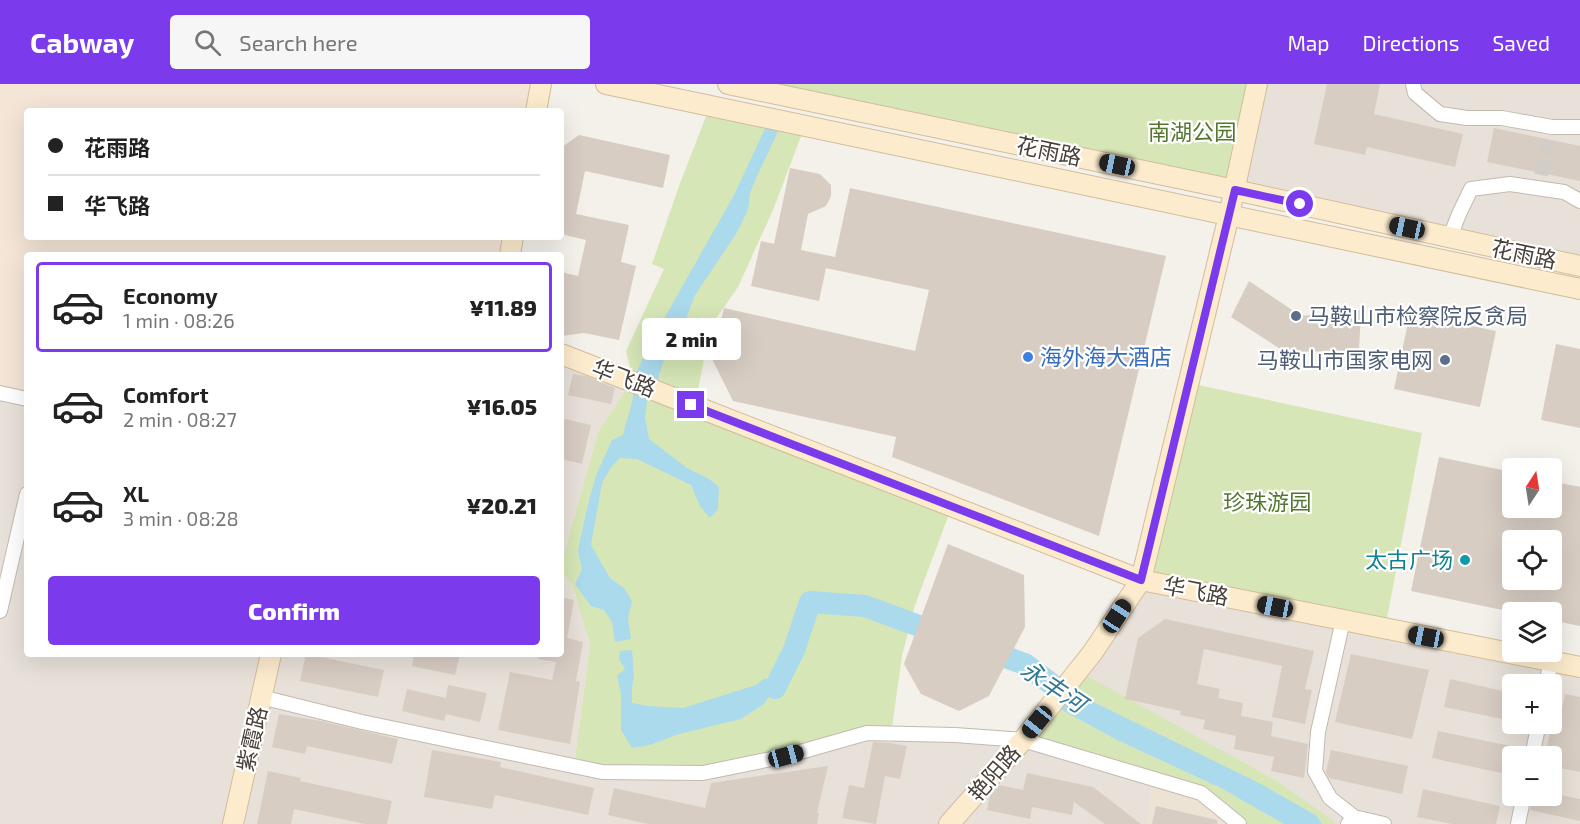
<!DOCTYPE html>
<meta charset="utf-8">
<style>
body{margin:0;font-family:"Exo 2","Noto Sans SC",sans-serif;background:#f6f6f6;color:#222;height:100vh;display:flex;flex-direction:column;font-size:22px;white-space:nowrap}
*{box-sizing:border-box;margin:0}
p{font-size:20px;color:#767676}
.icon{flex:none;width:33px;height:33px;fill:none;stroke:currentColor;stroke-width:2;stroke-linecap:round;stroke-linejoin:round}
.map{position:relative;flex:1;overflow:hidden}
.panel{position:absolute;left:24px;top:168px;width:540px;height:405px;display:flex;flex-direction:column;background:#fff;border-radius:6px;box-shadow:0 6px 24px #0002}
.panel>*{flex:none}
.banner{position:absolute;left:24px;top:24px;width:540px;height:132px;border-radius:6px;box-shadow:0 6px 24px #0002;display:grid;align-content:center;height:132px;padding:0 24px;background:#fff}
.needle{width:39px;rotate:12deg}
.fabs{position:absolute;left:1502px;top:374px;display:grid;gap:12px}
.fabs a{display:grid;place-items:center;width:60px;height:60px;border-radius:6px;background:#fff;box-shadow:0 6px 24px #0002;font-size:30px}
.end{position:absolute;width:27px;height:27px;margin:-14px;border:8px solid #7c3aed;background:#fff;box-shadow:0 0 0 3px #fff}
.from{border-radius:50%}
.bubble{position:absolute;height:42px;border-radius:6px;background:#fff;box-shadow:0 6px 24px #0002;font-size:20px;font-weight:800;line-height:42px;text-align:center}
.car{position:absolute;width:18px;height:36px;margin:-18px -9px;border-radius:8px;box-shadow:0 0 4px 2px #0007;background:linear-gradient(#222 24%,#8ab4d8 0 40%,#222 0 76%,#8ab4d8 0 86%,#222 0)}
.banner b{display:flex;align-items:center;gap:21px;height:57px;font-size:22px}
.banner b+b{border-top:2px solid #e0e0e0}
.banner i{width:15px;height:15px;background:#222}
ul{padding:10px 0 0;list-style:none}
li{display:flex;align-items:center;gap:18px;height:90px;margin:0 12px 9px;padding:0 12px;border:3px solid transparent;border-radius:6px}
li div{flex:1}
li b{display:block;font-size:22px}
li em{font-style:normal;font-weight:800}
li.on{border-color:#7c3aed}
li>.icon{width:54px;height:54px;stroke-width:1.5}
.primary-button{display:flex;gap:12px;margin-top:auto;padding:12px 24px}
.primary-button a{flex:1;height:69px;border-radius:6px;background:#7c3aed;color:#fff;font-size:24px;font-weight:800;line-height:69px;text-align:center}
header{display:flex;align-items:center;gap:36px;box-sizing:border-box;height:84px;padding:0 30px;background:#7c3aed;color:#fff}
header strong{font-size:28px}
nav{display:flex;gap:33px;margin-inline-start:auto;font-size:21px}
.search{width:420px;height:54px;background:#f6f6f6;display:flex;align-items:center;gap:15px;box-sizing:border-box;padding:0 21px;border-radius:6px;color:#767676;font-size:22px}
.map>svg:first-child{display:block}
.residential{fill:#e8e1d9;fill-rule:evenodd}
.commercial{fill:#f4e5d7}
.education{fill:#ece3d5}
.green{fill:#d6e6b6}
.water{fill:#abdaed}
.lines{fill:none;stroke-linecap:round;stroke-linejoin:round}
.river{stroke:#abdaed;stroke-width:22}
.building{fill:#d8cdc3;fill-rule:evenodd}
.street-tunnel{stroke:#d2cdc7;stroke-width:14;stroke-dasharray:14 7;stroke-linecap:butt}
.street-casing{stroke:#c2bab0;stroke-width:16}
.secondary-casing{stroke:#d1bd9c;stroke-width:22}
.street{stroke:#fff;stroke-width:14}
.secondary{stroke:#fcebcd;stroke-width:20}
.route{stroke:#7c3aed;stroke-width:8}
.service-dot{fill:#5c6f8a;stroke:#fff;stroke-width:2}
.shop-dot{fill:#3f7fe0;stroke:#fff;stroke-width:2}
.culture-dot{fill:#0f9aa8;stroke:#fff;stroke-width:2}
.labels{text-anchor:middle;stroke-width:4.5;stroke-linejoin:round;paint-order:stroke}
.park-label{font-size:22px;fill:#53772e;stroke:#fff}
.street-label{font-size:22px;fill:#484039;stroke:#fff}
.service-label{font-size:22px;fill:#4e5e75;stroke:#fff;text-anchor:start}
.shop-label{font-size:22px;fill:#366cbe;stroke:#fff;text-anchor:start}
.culture-label{font-size:22px;fill:#0d838f;stroke:#fff;text-anchor:end}
.water-label{font-size:24px;font-style:italic;fill:#317997;stroke:#fff}
</style>
<header>
<strong>Cabway</strong>
<div class="search"><svg class="icon" aria-label="search" viewBox="0 0 24 24"><circle cx="10" cy="10" r="6"/><path d="M15 15l6 6"/></svg>Search here</div>
<nav><a>Map</a><a>Directions</a><a>Saved</a></nav>
</header>
<div class="map">
<svg width="1580" height="740" viewBox="0 0 1580 740">
<rect width="100%" height="100%" fill="#f4f0ea"/>
<path class="residential" d="M1259,0H1580V182L1235,106Z
M561,268L633,295L598,348L561,481Z
M0,309L27,315V570H561V486L573,502L590,561L574,682L867,649L1023,656L1141,496L1580,583V740H0ZM1512,600H1551V639H1512ZM1512,672H1551V711H1512Z"/>
<path class="commercial" d="M0,0H541L536,27H27V153H513L510,171H27V315L0,309Z"/>
<path class="education" d="M1153,695L1201,709L1239,740H1146Z"/>
<path class="green" d="M728,0H1257L1235,106Z
M710,22L805,42L773,126L738,203L710,243L697,312L660,305L952,422L915,521L902,572L891,650L703,689L574,682L590,561L573,502L561,486V481L598,348L633,295L626,267L664,185L652,180L679,102Z
M1189,299L1422,349L1385,545L1141,496Z
M1078,587L1275,696L1333,736L1335,740H1322L1317,732L1065,604Z
M1051,620L1117,656L1221,704L1284,740H1239L1201,709L1023,656Z"/>
<path class="water" d="M770,34L783,37L757,92L750,109L748,126L736,150L695,211L686,235L669,259L655,304L633,295L652,256L734,111Z
M634,303L648,308L645,334L649,355L687,384L709,395L719,403L718,425L710,434L700,422L691,401L637,375L620,374L611,383L602,399L591,461L610,494L624,504L632,517L628,534L631,555L615,558L612,538L604,526L591,522L575,500L582,485L578,466L589,416L597,389L612,356L623,351C627,334 633,320 634,303Z
M632,566L634,592L632,604V619L647,622L683,624L756,601L765,594L775,604L764,620L741,635L679,650L650,661L632,664L621,646V610L617,592L625,585L619,575L620,567Z
M1065,604L1259,699L1317,732L1322,740H1284L1221,704L1117,656L1051,620Z"/>
<g class="lines">
<path class="river" d="M980,564L1025,580L1078,620
M775,604L794,566L810,518L865,522L946,552"/>
</g>
<path class="building" d="M1327,0H1380L1374,30L1463,50L1455,83L1367,63L1365,71L1314,60Z
M1494,44L1580,62V97L1487,78Z
M579,51L670,71L663,104L585,87L576,130L629,141L621,178L636,182L619,256L584,249L561,252V188L578,192L586,156L561,150V67L562,63Z
M790,84L820,90L831,101V112L826,122L808,130L801,166L835,173L850,104L1166,172L1099,452L892,373L896,353L733,317L712,275L724,224L915,267L929,206L826,184L819,217L751,202L761,157L774,160Z
M1249,197L1301,232L1361,226L1359,267L1285,268L1231,233Z
M1410,229L1496,247L1480,323L1394,305Z
M1556,260L1580,265V344L1541,336Z
M573,290L586,292L615,304L611,320L568,311Z
M561,334L591,341L582,380L561,375Z
M1439,373L1512,388V423H1551V397L1580,403V542L1551,536V528H1512L1411,507ZM1512,456H1551V495H1512Z
M948,460L1024,491L1025,543L989,612L959,627L921,610L904,580Z
M561,513L574,516L567,554L583,558L576,597L580,598L570,660L498,646L510,588L552,596L556,578L538,575L539,570H561Z
M1165,535L1314,567L1305,605L1312,606L1305,640L1272,633L1282,582L1204,565L1197,600L1220,605L1218,614L1243,619L1241,632L1273,638L1271,652L1308,660L1304,694L1271,687L1274,673L1234,665L1236,652L1203,645L1205,636L1180,631L1181,627L1125,615L1138,554Z
M306,570L384,586L378,613L300,597Z
M414,570H460L455,591L412,582Z
M1351,570L1429,586L1412,655L1335,638Z
M1450,595L1512,609V637L1444,623Z
M448,601L487,609L480,638L446,630L444,637L402,627L407,605L446,614Z
M1565,610L1580,613V688L1551,682V672H1545L1550,648L1557,649Z
M279,630L321,637L398,655L392,680L307,662L305,670L272,663Z
M1438,647L1516,663L1514,672H1512L1510,691L1432,674Z
M873,658L891,659L907,662L900,695L885,692L876,740L842,734L849,701L864,704Z
M432,666L501,678L500,683L594,704L588,731L495,711L492,725L424,713Z
M1331,666L1408,682L1402,710L1329,694L1326,688Z
M828,682L817,729H819L817,740H648L608,731L614,704L705,724L711,699Z
M268,687L301,694L300,697L392,717L387,740H365L294,725L291,740H257Z
M1027,689L1093,703L1141,740H1105L1074,718L1072,731L1032,723L1030,735L987,726L990,711L999,701L1023,706Z
M1423,705L1500,722L1496,740H1452L1417,733Z
M1551,709L1580,715V737L1530,726L1533,711H1551Z
M1156,722L1217,736V740H1152Z"/>
<g class="lines">
<path class="street-tunnel" d="M1541,91L1549,53"/>
<defs>
<path id="street" d="M1413,0L1415,9L1440,30L1467,34H1502L1552,43H1580
M1450,153L1459,130L1471,105L1510,100L1564,108L1580,117
M0,309L27,315
M0,527L27,410
M1343,536L1318,648L1315,687L1330,714L1354,733
M1546,600L1551,577
M261,613L362,638L602,688L703,689L786,672L867,649L955,651L1023,656L1201,709L1239,740
M1532,672L1539,639
M1348,740L1354,733L1384,740
M1518,740L1524,711"/>
<path id="secondary" d="M606,0L1580,205
M728,0L1235,106L1580,182
M536,27L541,0
M510,171L513,153
M561,270L1141,496L1580,583
M233,740L271,570
M949,740L1023,656L1093,568L1141,496L1229,131L1257,0"/>
</defs>
<use href="#street" class="street-casing"/>
<use href="#secondary" class="secondary-casing"/>
<use href="#street" class="street"/>
<use href="#secondary" class="secondary"/>
</g>
<g class="lines">
<path class="route" d="M691,321L1141,496L1235,106L1300,120"/>
</g>
<g class="service-dot">
<circle cx="1296" cy="232" r="6"/>
<circle cx="1445" cy="276" r="6"/>
</g>
<circle class="shop-dot" cx="1028" cy="273" r="6"/>
<circle class="culture-dot" cx="1465" cy="476" r="6"/>
<g class="labels">
<g class="park-label">
<text x="1192" y="56">南湖公园</text>
<text x="1267" y="426">珍珠游园</text>
</g>
<g class="street-label">
<text transform="translate(1049 67) rotate(12)" y="8">花雨路</text>
<text transform="translate(1524 170) rotate(12)" y="8">花雨路</text>
<text transform="translate(624 294) rotate(21)" y="8">华飞路</text>
<text transform="translate(1196 507) rotate(11)" y="8">华飞路</text>
<text transform="translate(252 655) rotate(-77)" y="8">紫霞路</text>
<text transform="translate(994 689) rotate(-49)" y="8">艳阳路</text>
</g>
<g class="service-label">
<text x="1308" y="240">马鞍山市检察院反贪局</text>
<text x="1433" y="284" text-anchor="end">马鞍山市国家电网</text>
</g>
<g class="shop-label">
<text x="1040" y="281">海外海大酒店</text>
</g>
<g class="culture-label">
<text x="1453" y="484">太古广场</text>
</g>
<g class="water-label">
<text transform="translate(1053 603) rotate(34)" y="8">永丰河</text>
</g>
</g>
</svg>
<div class="fabs">
<a><svg class="needle" viewBox="-14 -14 28 28"><path d="M0-13l5 13h-10z" fill="#e53935"/><path d="M0 13l5-13h-10z" fill="#767676"/></svg></a>
<a><svg class="icon" aria-label="locate" viewBox="0 0 24 24"><circle cx="12" cy="12" r="6"/><path d="M12 2v4M12 18v4M2 12h4M18 12h4"/></svg></a>
<a><svg class="icon" aria-label="layers" viewBox="0 0 24 24"><path d="M12 4l9 5-9 5-9-5zM3 14l9 5 9-5"/></svg></a>
<a>+</a>
<a>−</a>
</div>
<i class="end from" style="left:1300px;top:120px"></i>
<i class="end" style="left:691px;top:321px"></i>
<div class="bubble" style="left:642px;top:234px;width:99px">2 min</div>
<i class="car" style="left:1117px;top:81px;rotate:282deg"></i>
<i class="car" style="left:1407px;top:144px;rotate:282deg"></i>
<i class="car" style="left:1275px;top:523px;rotate:281deg"></i>
<i class="car" style="left:1117px;top:532px;rotate:33deg"></i>
<i class="car" style="left:1426px;top:553px;rotate:281deg"></i>
<i class="car" style="left:1037px;top:638px;rotate:219deg"></i>
<i class="car" style="left:786px;top:672px;rotate:75deg"></i>
<div class="banner">
<b><i class="from"></i>花雨路</b>
<b><i></i>华飞路</b>
</div>
<section class="panel">
<ul>
<li class="on"><svg class="icon" aria-label="car" viewBox="0 0 24 24"><path d="M5 17H2v-5l4-1 3-4h7l3 4 3 1v5h-3M9 17h6M6 11h13"/><circle cx="7" cy="17" r="2"/><circle cx="17" cy="17" r="2"/></svg><div><b>Economy</b><p>1 min · 08:26</p></div><em>¥11.89</em></li>
<li><svg class="icon" aria-label="car" viewBox="0 0 24 24"><path d="M5 17H2v-5l4-1 3-4h7l3 4 3 1v5h-3M9 17h6M6 11h13"/><circle cx="7" cy="17" r="2"/><circle cx="17" cy="17" r="2"/></svg><div><b>Comfort</b><p>2 min · 08:27</p></div><em>¥16.05</em></li>
<li><svg class="icon" aria-label="car" viewBox="0 0 24 24"><path d="M5 17H2v-5l4-1 3-4h7l3 4 3 1v5h-3M9 17h6M6 11h13"/><circle cx="7" cy="17" r="2"/><circle cx="17" cy="17" r="2"/></svg><div><b>XL</b><p>3 min · 08:28</p></div><em>¥20.21</em></li>
</ul>
<div class="primary-button"><a>Confirm</a></div>
</section>
</div>
